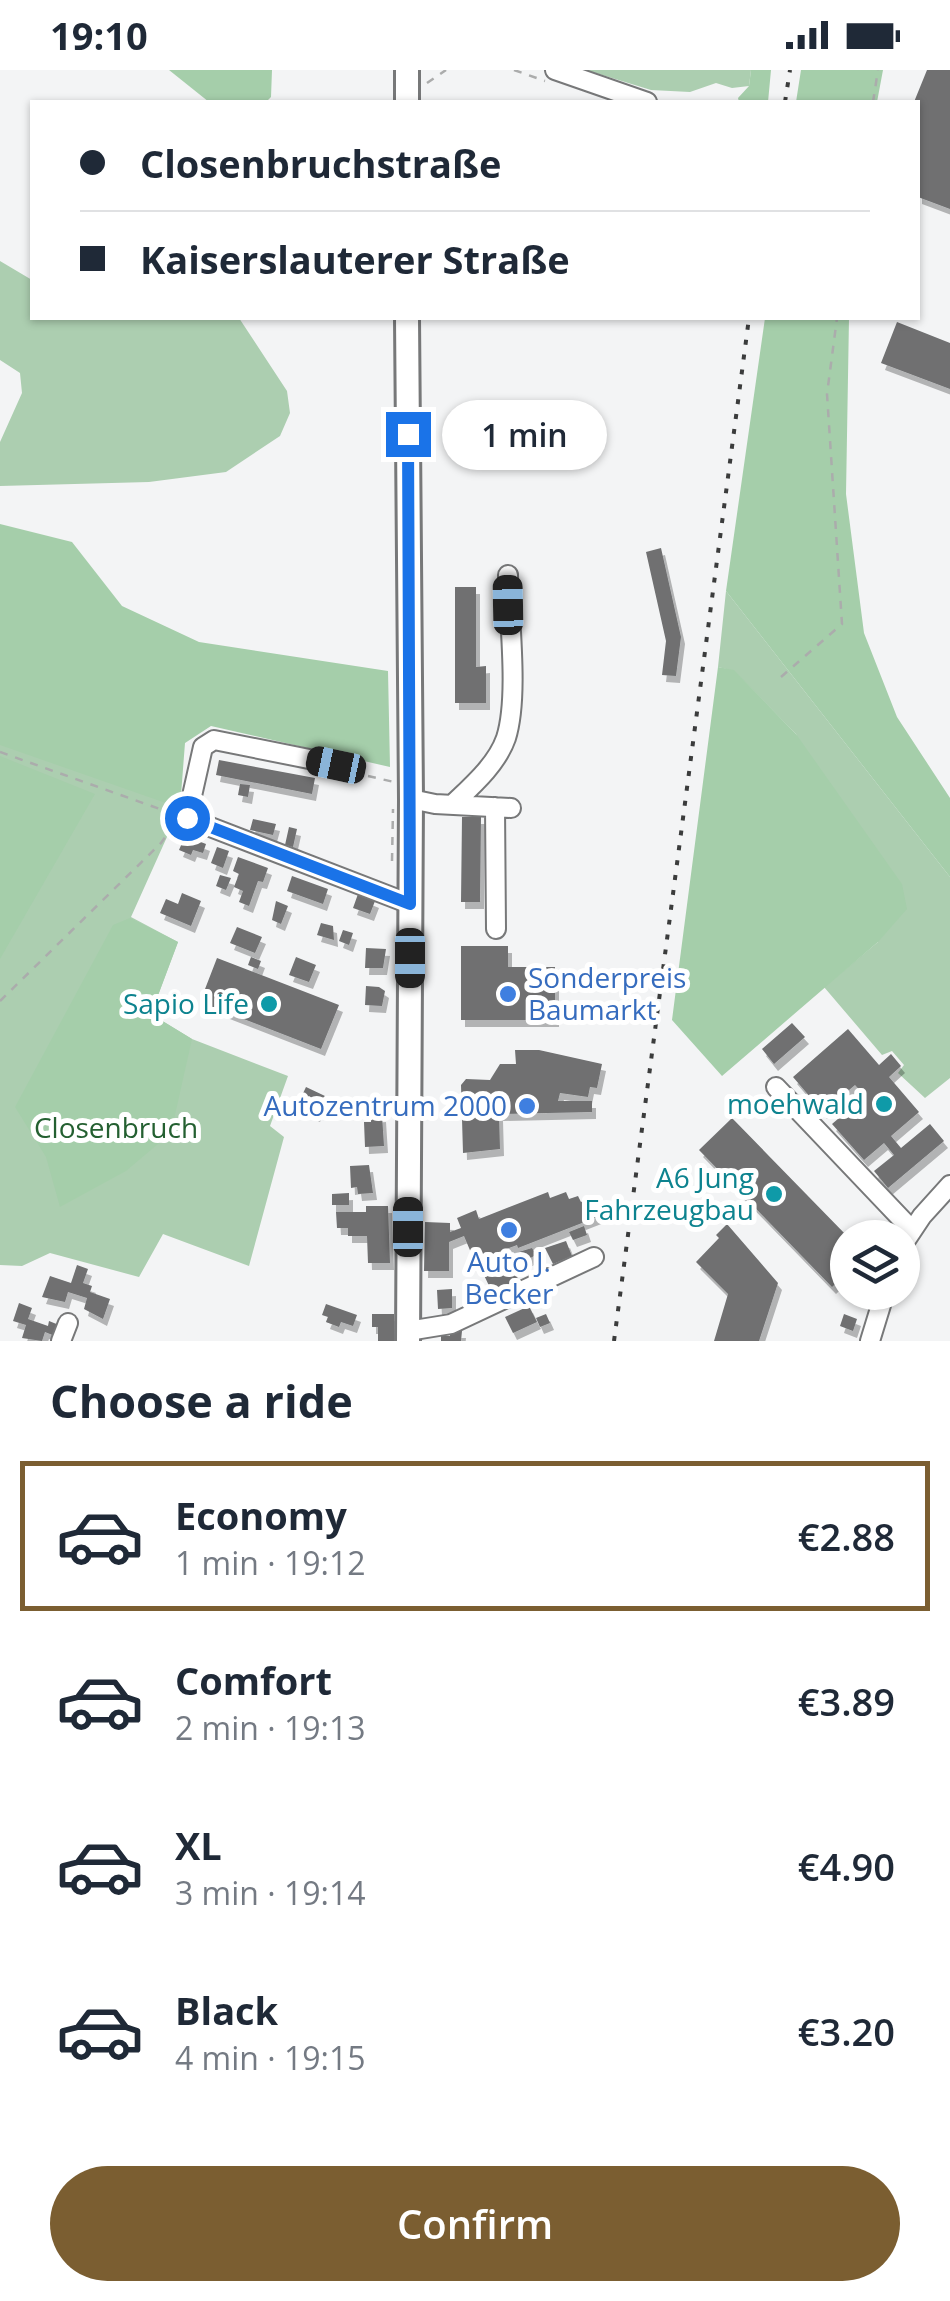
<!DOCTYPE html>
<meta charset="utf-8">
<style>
body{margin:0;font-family:"Open Sans",sans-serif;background:#f6f6f7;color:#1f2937;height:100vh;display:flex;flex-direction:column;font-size:38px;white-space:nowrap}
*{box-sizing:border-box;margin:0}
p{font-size:32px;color:#747a83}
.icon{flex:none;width:55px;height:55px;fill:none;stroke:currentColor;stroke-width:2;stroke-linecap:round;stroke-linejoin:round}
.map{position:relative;height:1271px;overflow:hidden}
.sheet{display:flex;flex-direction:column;background:#fff;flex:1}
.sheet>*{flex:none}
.guide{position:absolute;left:30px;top:30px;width:890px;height:220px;border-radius:0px;box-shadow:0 2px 8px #0004;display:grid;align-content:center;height:220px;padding:0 50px;background:#fff}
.buttons{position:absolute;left:830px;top:1150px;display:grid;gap:20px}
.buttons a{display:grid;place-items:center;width:90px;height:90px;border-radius:50%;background:#fff;box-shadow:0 2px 8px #0004;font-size:50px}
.end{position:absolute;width:45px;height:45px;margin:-22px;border:12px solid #1a73e8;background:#fff;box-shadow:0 0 0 5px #fff}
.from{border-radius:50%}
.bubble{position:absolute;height:70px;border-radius:35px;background:#fff;box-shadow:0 2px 8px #0004;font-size:32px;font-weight:600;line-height:70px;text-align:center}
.car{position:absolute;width:30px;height:60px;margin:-30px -15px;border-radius:12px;box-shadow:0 0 8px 2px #0007;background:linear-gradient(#222 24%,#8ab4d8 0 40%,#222 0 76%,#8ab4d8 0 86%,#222 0)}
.guide b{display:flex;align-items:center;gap:35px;height:95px;font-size:38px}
.guide b+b{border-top:2px solid #e0e1e3}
.guide i{width:25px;height:25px;background:#1f2937}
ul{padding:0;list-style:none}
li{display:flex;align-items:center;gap:30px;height:150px;margin:0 20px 15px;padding:0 30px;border:5px solid transparent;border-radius:0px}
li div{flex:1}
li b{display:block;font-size:38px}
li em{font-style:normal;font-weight:600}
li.selected{border-color:#7b5e31}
li>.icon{width:90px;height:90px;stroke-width:1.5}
h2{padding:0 50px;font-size:45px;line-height:120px}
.button{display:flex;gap:20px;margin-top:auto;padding:20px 50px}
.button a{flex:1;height:115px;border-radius:60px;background:#7b5e31;color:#fff;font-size:40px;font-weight:600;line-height:115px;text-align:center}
.status{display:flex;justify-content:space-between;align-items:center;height:70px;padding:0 50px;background:#fff;direction:ltr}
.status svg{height:28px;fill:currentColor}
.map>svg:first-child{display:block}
.green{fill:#acceb0}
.forest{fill:#a5ceaa}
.building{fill:#6f7071;filter:url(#shadow)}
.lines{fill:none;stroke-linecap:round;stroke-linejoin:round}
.minor-casing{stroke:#777879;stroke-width:22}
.major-casing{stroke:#777879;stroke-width:28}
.path{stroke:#abacac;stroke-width:2.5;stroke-dasharray:8 8;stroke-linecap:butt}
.minor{stroke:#fff;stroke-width:18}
.major{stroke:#fff;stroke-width:22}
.rail{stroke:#3b3c3c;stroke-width:4;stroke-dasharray:5 10;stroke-linecap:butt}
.route{stroke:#1a73e8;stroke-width:12}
.shop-dot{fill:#3f7fe0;stroke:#fff;stroke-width:4}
.culture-dot{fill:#0f9aa8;stroke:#fff;stroke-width:4}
.labels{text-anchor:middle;stroke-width:10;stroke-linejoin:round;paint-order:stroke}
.shop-label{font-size:28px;fill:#366cbe;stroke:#fff;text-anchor:start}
.culture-label{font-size:28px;fill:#0d838f;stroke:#fff;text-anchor:end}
.park-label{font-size:28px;fill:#246031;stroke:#fff}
</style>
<div class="status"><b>19:10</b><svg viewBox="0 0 49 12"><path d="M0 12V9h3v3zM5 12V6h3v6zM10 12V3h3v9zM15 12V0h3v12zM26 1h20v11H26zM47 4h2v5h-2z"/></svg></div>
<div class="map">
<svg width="950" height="1271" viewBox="0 0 950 1271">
<defs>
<filter id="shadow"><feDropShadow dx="4" dy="7" stdDeviation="0" flood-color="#0004"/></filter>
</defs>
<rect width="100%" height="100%" fill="#f3f4f5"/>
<path class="green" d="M586,0H751L749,16L732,18L716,13L690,22L651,20Z
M0,191L32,210V248H239L287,321L290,343L280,366L226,402L149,412L0,416V372L22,323L20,303L0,290Z
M726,521L950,807V1008L925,1028L898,1003L904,995L892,981L882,985L824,917L878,872L796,664L734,601L718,597Z
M0,665L180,738L131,847L178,872L151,944L192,969L288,1006L270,1056L284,1067L249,1196L163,1164L139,1207L50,1183L22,1196L0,1195Z"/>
<path class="forest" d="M169,0H272L271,27L266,32H209Z
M751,0H771L768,32H739L738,28L749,16Z
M801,0H883L877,32H796Z
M765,248H849L846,424L864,563L897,647L950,728V807L726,521Z
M0,454L72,472L122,536L199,572L388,601L390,697L211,656L185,673L180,738L0,675Z
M718,597L734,600L796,664L902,814L907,839L878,872L722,1006L672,950Z
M0,686L95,724L0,889Z
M130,848L178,872L151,944L192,969L171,1063L126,1101L60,1137L46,1087L15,1037L113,855Z"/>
<path class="building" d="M927,0H950V139L918,127V32H914Z
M897,252L950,273V319L881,293Z
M661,478L681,567L676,606L662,605L666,571L646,482Z
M455,517H476V597L486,596V633H455Z
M219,690L315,708L312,724L216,705Z
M240,714L250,715L248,727L238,725Z
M462,747H481L480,832H461Z
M253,749L276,754L273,765L250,760Z
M289,757L297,759L293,777L285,775Z
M185,766L206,774L203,783L193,780L191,785L179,780Z
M217,777L229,781L223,798L211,793Z
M238,787L268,798L263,812L258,811L249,836L239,832L243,821L234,817L239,804L233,801Z
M220,805L231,808L226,820L216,816Z
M292,806L328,819L323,834L287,821Z
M182,823L201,831L191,856L160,843L166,829L178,834Z
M358,824L375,831L370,844L353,838Z
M276,831L288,836L281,854L272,850Z
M321,853L333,856L334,870L317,865Z
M237,857L262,867L255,883L230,873Z
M343,860L353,863L349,875L339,871Z
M461,876H508V897H555V950H461Z
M366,878L386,879L383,898H365Z
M251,887L261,891L258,899L248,895Z
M296,887L316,895L309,912L289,905Z
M217,888L339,935L321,979L200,932Z
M366,916L379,917L385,921L382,936L365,935Z
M792,953L805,967L774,994L762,979Z
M848,959L879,995L891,984L901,996L889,1007L919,1042L891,1066L901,1078L930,1054L944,1071L888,1118L874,1101L894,1085L884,1073L864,1090L832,1054L865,1026L855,1015L823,1042L793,1007Z
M515,980H539L602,994L597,1018L590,1017L588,1027L560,1023L558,1031H592V1042L499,1044L500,1079L463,1083L461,1015L466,1009L490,1010L500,994H516Z
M306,1017L325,1026L316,1045L297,1036Z
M382,1045L384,1076L365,1077L364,1052H371V1046Z
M732,1048L848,1167V1202L832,1217L699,1080Z
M369,1095L373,1123L358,1124L357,1117L351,1118L350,1096Z
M548,1122L550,1128L566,1122L569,1129L578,1126L581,1132L597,1125L605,1144L518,1178L517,1175L483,1188L480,1182L472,1185L464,1166L449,1172V1201H424L425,1152L450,1153V1162L461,1158L457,1148L476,1140L479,1149Z
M349,1123V1135H332V1124Z
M366,1136H388L390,1193H368L367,1166H348V1158H337L336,1142H366Z
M727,1154L778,1213L759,1271H714L728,1224L696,1192L719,1168L716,1165Z
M584,1156L587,1165L573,1170L569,1162Z
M566,1171L572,1186L553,1194L545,1178Z
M532,1178L536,1185L517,1195L512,1184Z
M509,1189L518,1210L492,1222L482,1201Z
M77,1195L88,1199L83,1213L92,1216L90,1222L110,1229L103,1249L84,1239L87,1228L68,1222L65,1232L42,1227L50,1206L71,1213Z
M452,1219V1238L438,1239L437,1220Z
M19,1233L32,1238L28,1249L48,1256L49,1251L59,1255L55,1266L45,1262L42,1271L22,1268L26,1255L13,1251Z
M326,1234L357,1245L353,1256L341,1252L339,1257L326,1252L328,1247L322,1245Z
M529,1236L537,1252L513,1263L505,1247Z
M372,1244H394V1271H378V1257H372Z
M546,1244L550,1253L540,1257L536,1248Z
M844,1244L857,1249L853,1261L840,1256Z
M450,1261H462L461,1271H441V1265L450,1266Z"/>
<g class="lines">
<defs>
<path id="minor" d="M555,0L647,32
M354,698L214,670L203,677L187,748L410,834
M411,729L435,734L511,738
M453,734C473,715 497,694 506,668C519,627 509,549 508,505
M495,737L496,859
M776,1017L912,1160
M902,1176L922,1146L950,1115
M408,1261L451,1254L594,1187
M61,1271L68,1253
M870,1271L885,1222"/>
<path id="major" d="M407,32V0
M407,248L411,729L408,1271"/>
</defs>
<use href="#minor" class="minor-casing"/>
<use href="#major" class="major-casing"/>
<path class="path" d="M514,0L545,11
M427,13L446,0
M873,32L878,0
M781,607L842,554L827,324L837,248
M0,682L171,743
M368,706L394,712
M392,791L393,739
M0,931L161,773L174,755"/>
<use href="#minor" class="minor"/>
<use href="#major" class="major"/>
<path class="rail" d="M785,32L790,0
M614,1271L749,248"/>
</g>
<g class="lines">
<path class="route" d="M187,748L410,834L408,364"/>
</g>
<g class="shop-dot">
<circle cx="508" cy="924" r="10"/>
<circle cx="527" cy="1036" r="10"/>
<circle cx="509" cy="1160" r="10"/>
</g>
<g class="culture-dot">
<circle cx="269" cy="934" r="10"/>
<circle cx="884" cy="1034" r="10"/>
<circle cx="774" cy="1124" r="10"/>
</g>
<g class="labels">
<g class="shop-label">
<text x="528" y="918">Sonderpreis<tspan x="528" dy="32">Baumarkt</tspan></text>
<text x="507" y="1046" text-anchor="end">Autozentrum 2000</text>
<text x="509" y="1202" text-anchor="middle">Auto J.<tspan x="509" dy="32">Becker</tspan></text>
</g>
<g class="culture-label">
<text x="249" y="944">Sapio Life</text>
<text x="864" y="1044">moehwald</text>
<text x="754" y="1118">A6 Jung<tspan x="754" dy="32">Fahrzeugbau</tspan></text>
</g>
<g class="park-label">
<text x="116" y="1068">Closenbruch</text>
</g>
</g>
</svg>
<div class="buttons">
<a><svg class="icon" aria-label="layers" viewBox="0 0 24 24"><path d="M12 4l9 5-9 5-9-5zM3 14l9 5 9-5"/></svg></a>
</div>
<i class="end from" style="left:187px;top:748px"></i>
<i class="end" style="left:408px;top:364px"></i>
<div class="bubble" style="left:442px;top:330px;width:165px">1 min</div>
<i class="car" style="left:508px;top:535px;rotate:359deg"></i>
<i class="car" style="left:336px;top:695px;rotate:282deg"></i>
<i class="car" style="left:410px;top:888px;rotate:180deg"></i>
<i class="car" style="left:408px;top:1157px;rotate:0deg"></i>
<div class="guide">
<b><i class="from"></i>Closenbruchstraße</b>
<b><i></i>Kaiserslauterer Straße</b>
</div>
</div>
<section class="sheet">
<h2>Choose a ride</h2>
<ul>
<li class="selected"><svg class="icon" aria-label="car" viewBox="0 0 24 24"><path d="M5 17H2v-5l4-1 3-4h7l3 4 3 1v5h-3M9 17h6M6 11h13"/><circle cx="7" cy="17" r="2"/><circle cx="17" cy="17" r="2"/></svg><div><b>Economy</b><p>1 min · 19:12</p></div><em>€2.88</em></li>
<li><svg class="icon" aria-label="car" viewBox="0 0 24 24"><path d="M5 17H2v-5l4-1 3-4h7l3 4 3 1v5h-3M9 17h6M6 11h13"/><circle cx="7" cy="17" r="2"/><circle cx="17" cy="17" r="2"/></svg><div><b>Comfort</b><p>2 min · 19:13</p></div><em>€3.89</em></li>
<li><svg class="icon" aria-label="car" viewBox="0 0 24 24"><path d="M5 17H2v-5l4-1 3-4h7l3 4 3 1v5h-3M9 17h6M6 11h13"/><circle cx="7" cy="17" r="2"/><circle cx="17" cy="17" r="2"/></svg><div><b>XL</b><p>3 min · 19:14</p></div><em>€4.90</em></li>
<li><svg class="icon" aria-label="car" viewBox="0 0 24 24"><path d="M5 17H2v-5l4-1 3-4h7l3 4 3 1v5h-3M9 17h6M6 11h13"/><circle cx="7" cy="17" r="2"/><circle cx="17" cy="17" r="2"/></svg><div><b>Black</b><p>4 min · 19:15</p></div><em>€3.20</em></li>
</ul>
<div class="button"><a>Confirm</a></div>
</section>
